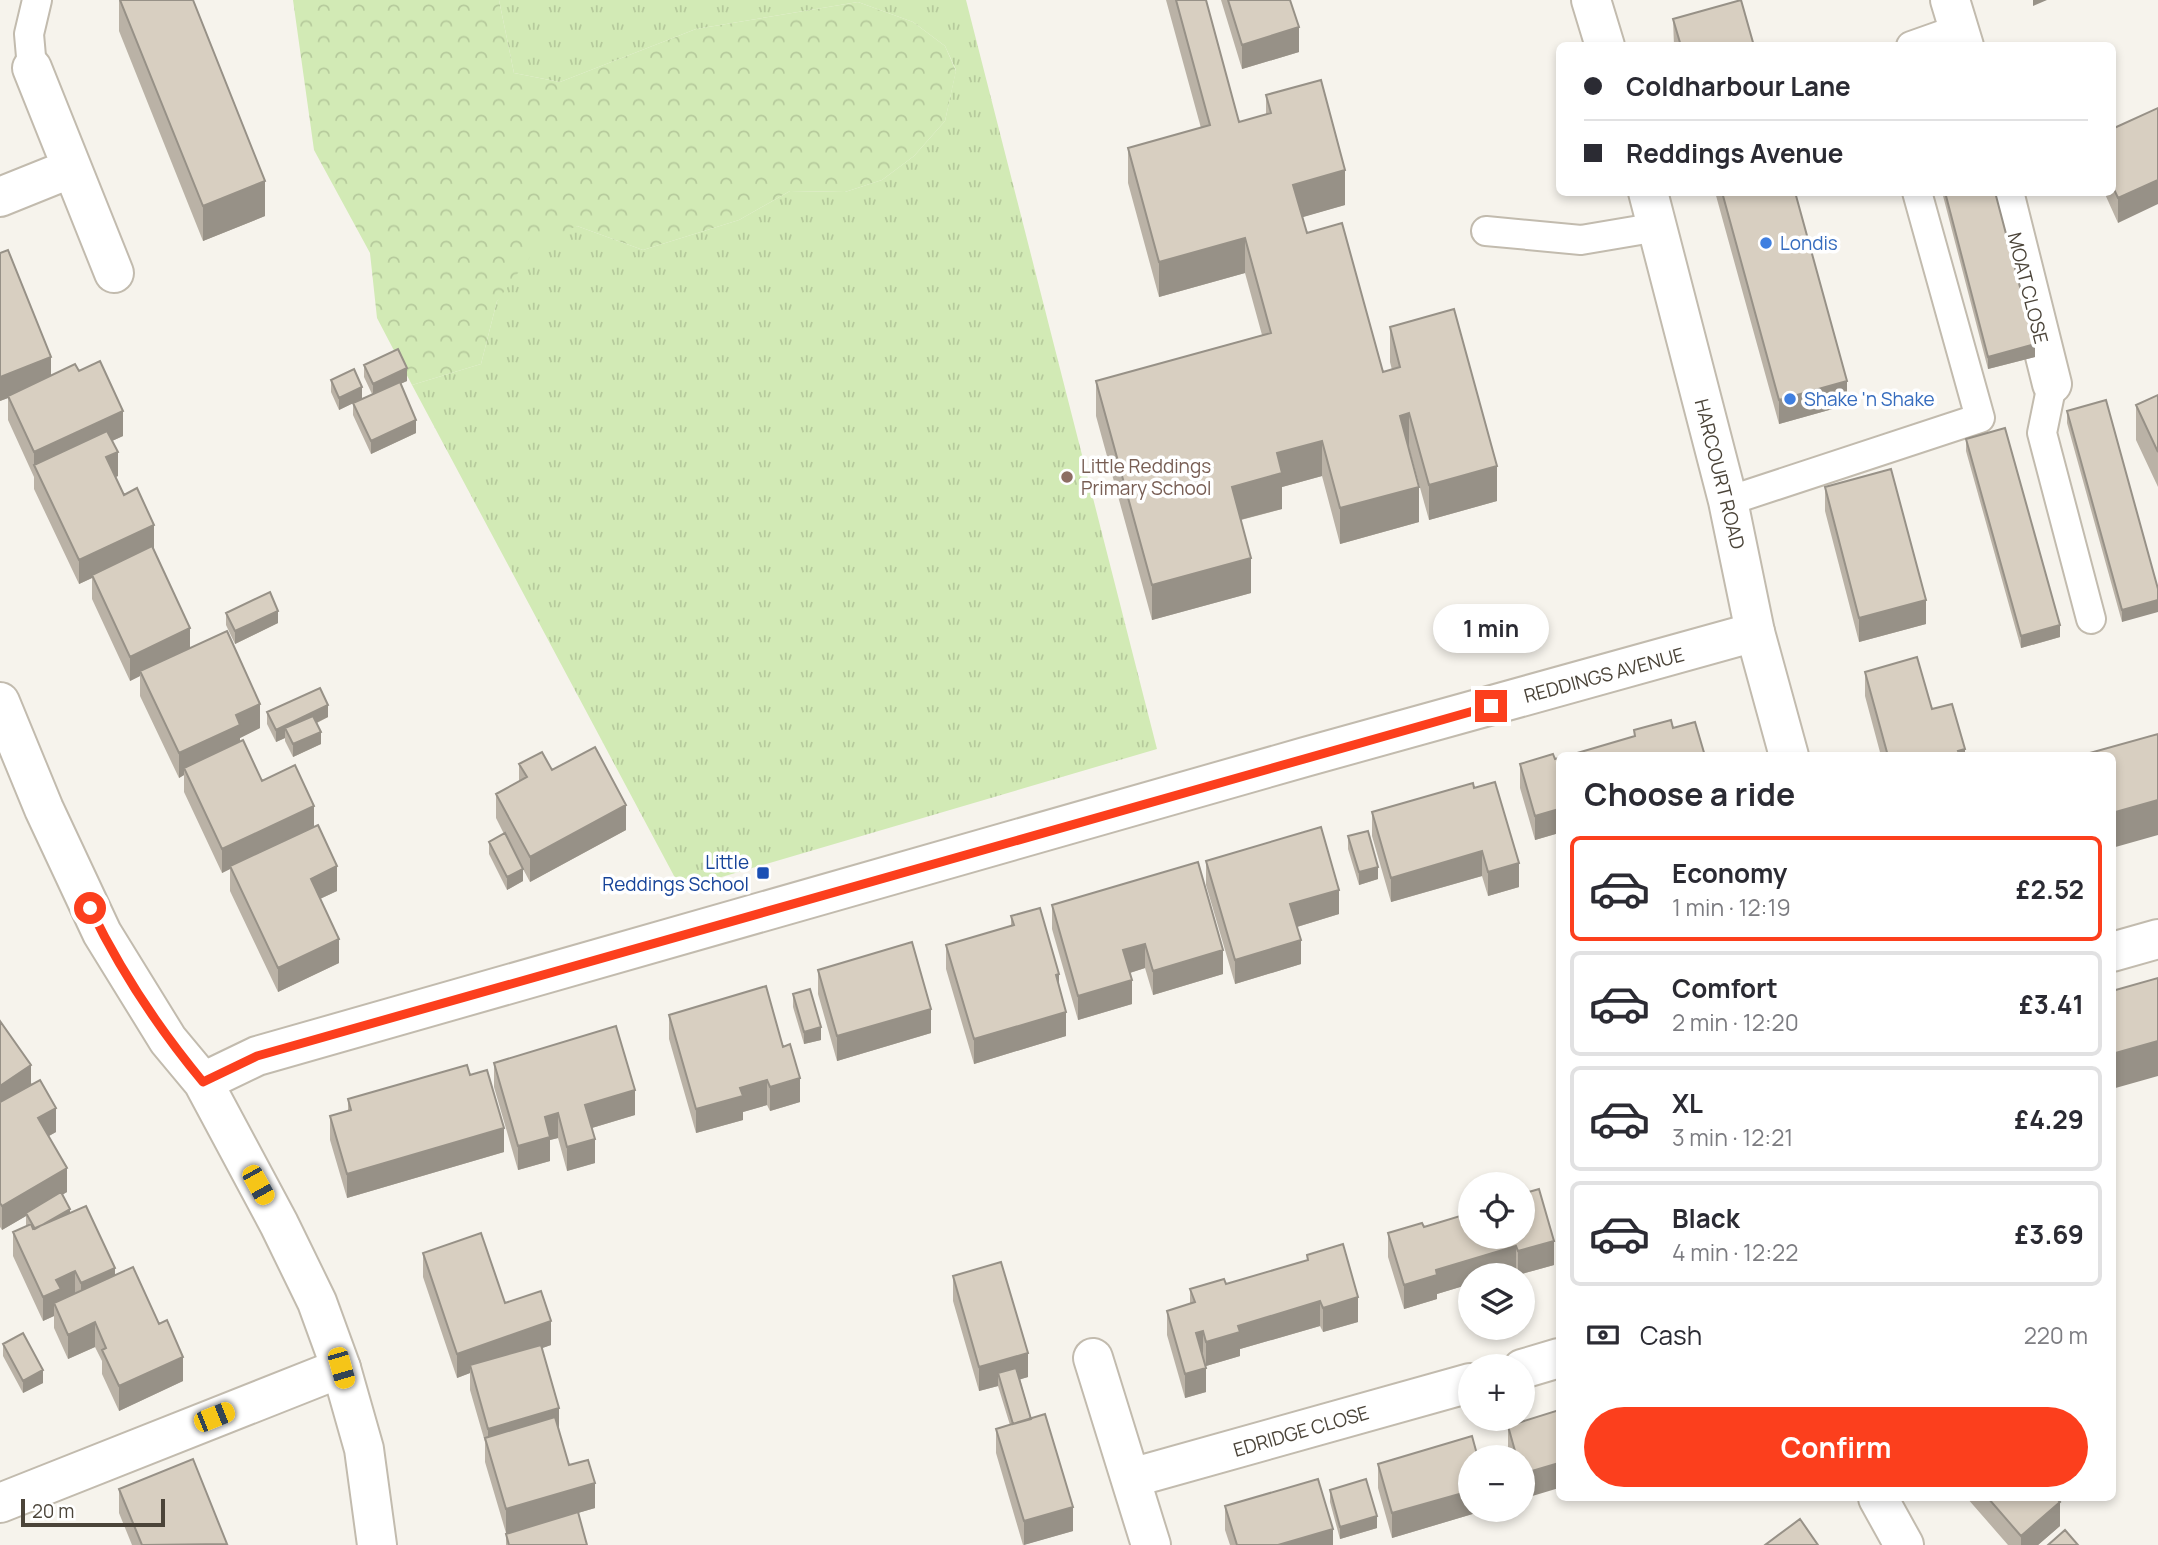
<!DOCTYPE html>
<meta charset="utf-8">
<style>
body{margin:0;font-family:Manrope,sans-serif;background:#f7f7f7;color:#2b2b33;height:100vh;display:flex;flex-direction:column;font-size:26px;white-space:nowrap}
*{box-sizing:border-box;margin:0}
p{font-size:23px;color:#7c7c81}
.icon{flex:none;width:38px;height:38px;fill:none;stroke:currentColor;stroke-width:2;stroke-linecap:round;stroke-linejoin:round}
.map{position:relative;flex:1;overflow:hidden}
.panel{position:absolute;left:1556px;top:752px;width:560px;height:749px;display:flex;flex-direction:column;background:#fff;border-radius:10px;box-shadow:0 4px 10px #0003}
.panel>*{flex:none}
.hud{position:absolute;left:1556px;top:42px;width:560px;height:154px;border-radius:10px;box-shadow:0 4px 10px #0003;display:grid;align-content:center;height:154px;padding:0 28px;background:#fff}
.buttons{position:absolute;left:1458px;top:1172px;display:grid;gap:14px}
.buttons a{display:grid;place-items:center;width:77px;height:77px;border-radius:50%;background:#fff;box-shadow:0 4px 10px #0003;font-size:35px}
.scale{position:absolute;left:21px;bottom:18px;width:144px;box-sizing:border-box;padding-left:7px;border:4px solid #4b4439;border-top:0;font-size:19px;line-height:24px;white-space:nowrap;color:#4b4439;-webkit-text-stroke:5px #fff;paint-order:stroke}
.end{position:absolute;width:32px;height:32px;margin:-16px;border:9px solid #fc3f1d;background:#fff;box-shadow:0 0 0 4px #fff}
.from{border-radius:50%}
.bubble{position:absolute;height:49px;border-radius:24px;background:#fff;box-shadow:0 4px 10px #0003;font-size:23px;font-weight:700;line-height:49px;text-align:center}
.car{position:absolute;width:21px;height:42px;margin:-21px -10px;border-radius:9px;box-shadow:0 0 5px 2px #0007;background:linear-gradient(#f5c518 24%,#345 0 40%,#f5c518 0 76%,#345 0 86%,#f5c518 0)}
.hud b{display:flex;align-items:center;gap:24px;height:66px;font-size:26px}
.hud b+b{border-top:2px solid #e1e1e2}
.hud i{width:18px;height:18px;background:#2b2b33}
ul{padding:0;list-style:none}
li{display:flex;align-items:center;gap:21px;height:105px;margin:0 14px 10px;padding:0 14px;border:4px solid #e1e1e2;border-radius:10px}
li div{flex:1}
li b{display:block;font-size:26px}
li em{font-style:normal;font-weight:700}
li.selected{border-color:#fc3f1d}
li>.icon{width:63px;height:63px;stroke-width:1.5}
h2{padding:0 28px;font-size:32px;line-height:84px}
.pay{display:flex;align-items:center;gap:18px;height:77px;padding:0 28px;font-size:26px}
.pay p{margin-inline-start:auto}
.button{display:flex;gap:14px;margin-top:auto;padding:14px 28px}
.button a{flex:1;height:80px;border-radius:42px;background:#fc3f1d;color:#fff;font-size:28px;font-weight:700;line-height:80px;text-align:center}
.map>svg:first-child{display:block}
.forest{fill:url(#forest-crowns)}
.park{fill:url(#park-tufts)}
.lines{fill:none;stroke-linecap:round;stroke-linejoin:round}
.service-casing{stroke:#c2bbae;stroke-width:32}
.minor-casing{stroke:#c2bbae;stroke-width:42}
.tertiary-casing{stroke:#c2bbae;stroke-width:42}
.service{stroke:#fff;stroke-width:28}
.minor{stroke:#fff;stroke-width:38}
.tertiary{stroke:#fff;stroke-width:38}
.wall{fill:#bab2a6}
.shaded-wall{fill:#979187}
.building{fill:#d8cfc1;stroke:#979187;stroke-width:2}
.route{stroke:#fc3f1d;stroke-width:9}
.shop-dot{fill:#3f7fe0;stroke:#fff;stroke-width:2.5}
.education-dot{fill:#8d6e63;stroke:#fff;stroke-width:2.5}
.transit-dot{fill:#1a4fb4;stroke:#fff;stroke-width:2.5}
.labels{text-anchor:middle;stroke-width:7;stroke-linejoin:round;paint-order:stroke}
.shop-label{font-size:19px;fill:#366cbe;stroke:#fff;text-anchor:start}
.street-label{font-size:19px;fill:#4b4439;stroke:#fff}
.education-label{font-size:19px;fill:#785e54;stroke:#fff;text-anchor:start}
.transit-label{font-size:19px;fill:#164399;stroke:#fff;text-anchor:end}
</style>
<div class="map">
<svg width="2158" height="1545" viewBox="0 0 2158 1545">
<defs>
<pattern id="forest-crowns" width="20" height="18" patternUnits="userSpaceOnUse" patternTransform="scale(1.75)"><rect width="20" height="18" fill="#d2eab5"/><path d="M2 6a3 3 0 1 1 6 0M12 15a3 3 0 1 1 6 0" fill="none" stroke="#b6ca9c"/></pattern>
<pattern id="park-tufts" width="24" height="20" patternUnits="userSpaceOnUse" patternTransform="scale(1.75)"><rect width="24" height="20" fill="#d2eab5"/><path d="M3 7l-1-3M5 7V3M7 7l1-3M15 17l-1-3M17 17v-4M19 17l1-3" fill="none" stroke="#b6ca9c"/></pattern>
</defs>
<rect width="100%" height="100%" fill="#f6f3ec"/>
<path class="forest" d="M293,0H499L514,73L560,82L696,29L858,2L913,22L945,46L956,71L945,121L914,156L882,180L845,192L790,191L739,220L643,250L577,226L497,301L481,364L412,385L377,318L370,253L314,150Z"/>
<path class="park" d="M499,0H966L1157,749L681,889L412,385L481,364L497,301L542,241L577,226L643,250L739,220L790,191L845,192L882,180L914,156L945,121L956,70L945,46L913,22L858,2L696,29L560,82L514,73Z"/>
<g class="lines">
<defs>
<path id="service" d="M1911,46L1959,29
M32,68L29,34L37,0
M1486,231L1581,240L1658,227
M2052,384L2042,433L2091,619
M1728,501L1980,418L1917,192"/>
<path id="minor" d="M1591,0L1605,46
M1950,0L1964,46
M32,68L114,273
M1648,192L1728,501L1755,632
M2004,192L2052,384
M0,197L72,168
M2112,952L2158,939
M1093,1358L1151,1545
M1522,1369L1559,1358
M1131,1478L1470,1383
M0,1503L341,1368"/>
<path id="tertiary" d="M0,702L44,809L102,933L168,1040L203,1082L279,1224L317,1302L341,1368L364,1449L377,1545
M203,1082L257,1056L1305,757L1755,632L1789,756
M1878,1498L1904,1545"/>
</defs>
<use href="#service" class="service-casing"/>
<use href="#minor" class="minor-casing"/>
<use href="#tertiary" class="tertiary-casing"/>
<use href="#service" class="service"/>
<use href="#minor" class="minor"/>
<use href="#tertiary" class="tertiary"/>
</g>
<path class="wall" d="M119,0H193L265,216L203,241L119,31Z
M1166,0H1206L1239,122L1266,115V95L1345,205L1302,217L1307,233L1383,372L1392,370L1390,362V327L1497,501L1429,520L1409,448L1419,522L1340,544L1322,476L1282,487V509L1241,520L1251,593L1152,620L1096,416V381L1262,335L1245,273L1159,297L1128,183V148L1201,128Z
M1221,0H1290L1299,52L1242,69Z
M1673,19L1754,46H1674Z
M2158,108L2118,223L2104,192H2112V129Z
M1715,192H1795L1847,405L1779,424Z
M1942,192H1995L2035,357L1988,369Z
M0,253L51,375L79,371L123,436L112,441L118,476L116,477L124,495L154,549L190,648L260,728L240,738V741L262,781L314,827L337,891L320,899L339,963L278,992L230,891V869L222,873L184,792V775L179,778L140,696V676L130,681L92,599V578L79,584L34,489V477L8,420V398L0,401Z
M364,365L407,381L400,384L416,433L371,454L353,415V403L339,410L331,392V380L362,399L372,394L364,377Z
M2158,395V487L2136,440V405Z
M2067,411L2158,589L2122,622L2067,423Z
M1966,439L2060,637L2021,648L1966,451Z
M1825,487L1926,624L1859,642L1825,511Z
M226,613L278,623L235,644L226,625Z
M1865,672L1932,709L1965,756H1881L1865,696Z
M267,712L328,717L317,723L321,744L293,757L285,741V738L276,742L267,724Z
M1559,758V833L1535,840L1520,788V764Z
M519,764L552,770L626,830L530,882L523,869V881L507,890L489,854V842L504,834L496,818V794L519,781Z
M1473,783L1519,887L1488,896L1482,876L1391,902L1372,836V812Z
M1348,836L1378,879L1359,885L1348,849Z
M1206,861L1339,914L1297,927L1301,964L1235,984L1206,885Z
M1052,905L1223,974L1153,995L1145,968L1130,973L1132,1004L1078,1020L1052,929Z
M1011,916L1059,988L1066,1036L974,1064L946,969V945L1011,926Z
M818,970L931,1033L837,1061L818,994Z
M793,994L821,1040L804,1044L793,1007Z
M669,1015L783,1047L800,1102L770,1111L767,1105L743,1112V1120L696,1133L669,1039Z
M0,1021L56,1132L49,1136L67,1192L62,1195L70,1213L115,1275L183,1381L119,1411L102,1374V1361L95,1347L68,1359L54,1328V1316L43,1321L13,1256V1232L26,1226V1216L2,1230L0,1227Z
M494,1063L635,1115L592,1128L595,1163L567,1171L558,1138L550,1140V1161L518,1170L494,1087Z
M348,1099L504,1152L347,1198L330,1140V1116L348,1111Z
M1424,1227L1522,1237L1554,1265L1518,1275L1516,1270L1497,1276H1470V1284L1437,1294V1299L1404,1309L1388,1257V1233Z
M423,1253L505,1303L551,1345L542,1348L559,1432L569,1465L595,1508L578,1513L587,1545H506V1533L485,1462V1442L470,1390V1373L457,1378L423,1277Z
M1307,1255L1358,1322L1323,1332L1320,1326L1240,1349V1356L1206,1366V1392L1185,1398L1167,1335V1311L1190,1304V1289L1226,1284L1307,1260Z
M953,1276L1028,1377L1020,1379L1031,1419L1073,1531L1023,1545L996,1453V1429L1010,1425L998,1386L979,1391L953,1301Z
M3,1344L43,1383L23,1393L3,1356Z
M1508,1426L1522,1458H1510L1508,1450Z
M1378,1464L1470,1510H1486L1392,1538L1378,1488Z
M119,1489L227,1545H132L119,1513Z
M1330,1490L1377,1528L1340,1539L1330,1502Z
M1967,1498H2056L2060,1526L2038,1545H2008Z
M1225,1506L1333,1545H1230L1225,1530Z"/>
<path class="shaded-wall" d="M2033,0H2047L2033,6Z
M1299,27V52L1242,69V45Z
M1345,170V205L1293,220V185Z
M2158,180V204L2118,223V198Z
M265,181V216L203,241V206Z
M1245,238V273L1159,297V262Z
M2035,344V357L1988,369V357Z
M51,357V381L8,396V398L0,401V377Z
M407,368V381L373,396V384Z
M1847,381V405L1779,424V400Z
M362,387V399L339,410V398Z
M123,411V436L39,474L34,465V477V452Z
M1409,413V448L1400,451V416Z
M416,420V433L371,454V441Z
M1322,441V476L1282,487V509L1232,522V487L1277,453Z
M118,452V476L106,481V457Z
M1497,466V501L1429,520V485Z
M1419,487V522L1340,544V508Z
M154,525V549L93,578L92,575V578L79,584V560Z
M1251,558V593L1152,620V585Z
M1926,600V624L1859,642V618Z
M2158,600V612L2122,622V610Z
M278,611V623L235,644V631Z
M2060,625V637L2021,648V636Z
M190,628V653L140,671V676L130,681V657Z
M260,704V728L240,738V749L184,768V775L179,778V753L236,715Z
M328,705V717L289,736L285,728V738L276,742V730Z
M321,732V744L293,757V744Z
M1965,749V756H1958V751Z
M2158,800V835L2112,848V813Z
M626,805V830L530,882V857Z
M314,806V830L230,866V869L222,873V849Z
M1559,809V833L1535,840V816Z
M1482,851V876L1391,902V878Z
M1519,863V887L1488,896V872Z
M337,866V891L311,903V879Z
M1378,867V879L1359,885V872Z
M523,869V881L507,890V877Z
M1339,890V914L1290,929V904Z
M339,939V963L278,992V968Z
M1301,940V964L1235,984V960Z
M1145,944V968L1123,975V950Z
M1223,950V974L1153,995V971Z
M1059,974V998L1056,975Z
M1132,980V1004L1078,1020V996Z
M931,1009V1033L837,1061V1036Z
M1066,1012V1036L974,1064V1039Z
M821,1027V1040L804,1044V1032Z
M2158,1041V1076L2112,1089V1054Z
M31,1065V1089L0,1110V1086Z
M800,1078V1102L770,1111V1087Z
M767,1080V1105L743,1112V1120L696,1133V1109L740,1088Z
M635,1090V1115L585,1130V1105Z
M56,1108V1132L38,1142V1118Z
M558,1113V1138L550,1140V1161L518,1170V1146L545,1117Z
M504,1128V1152L347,1198V1174Z
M595,1139V1163L567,1171V1147Z
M67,1168V1192L27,1215L26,1213V1216L2,1230V1206Z
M70,1209V1222L36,1230Z
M1554,1241V1265L1518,1275V1251Z
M1516,1246V1270L1497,1276H1470V1284L1437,1294V1299L1404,1309V1285L1436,1270Z
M115,1268V1292L81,1307V1283Z
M75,1271V1295L54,1303V1316L43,1321V1297L56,1280Z
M1358,1297V1322L1323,1332V1308Z
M1320,1301V1326L1240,1349V1356L1206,1366V1342L1238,1326Z
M551,1321V1345L472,1373L470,1365V1373L457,1378V1354Z
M95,1322V1347L68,1359V1335Z
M1203,1331V1355L1196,1333Z
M1028,1353V1377L1002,1385L998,1373V1386L979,1391V1367Z
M183,1357V1381L119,1411V1386Z
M1206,1368V1392L1185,1398V1374Z
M43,1370V1383L23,1393V1381Z
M559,1408V1432L488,1448V1429Z
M1559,1463V1488L1522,1499V1474Z
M595,1483V1508L506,1534V1509Z
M1470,1491V1510H1486L1392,1538V1513Z
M2060,1502V1526L2038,1545H2021V1536Z
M1073,1507V1531L1024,1545V1521Z
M1377,1516V1528L1340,1539V1527Z
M1333,1529V1545H1278Z"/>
<path class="building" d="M120,0H193L265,181L203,206Z
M1176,0H1206L1239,122L1271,113L1266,95L1321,80L1345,170L1293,185L1307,233L1342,223L1383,372L1400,367L1390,327L1454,309L1497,466L1429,485L1409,413L1400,416L1419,487L1340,508L1322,441L1277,453L1282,473L1232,487L1251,558L1152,585L1096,381L1271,333L1245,238L1159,262L1128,148L1210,125Z
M1228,0H1290L1299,27L1242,45Z
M1741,0L1754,46H1681L1673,19Z
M2158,108V180L2118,198L2112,185V129Z
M1722,192H1795L1847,381L1779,400Z
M1945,192H1995L2035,344L1988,357Z
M8,250L51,357L0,377V253Z
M398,349L407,368L373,384L364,365Z
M100,361L123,411L34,452L8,396L75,364L79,371Z
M354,369L362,387L339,398L331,380Z
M400,382L416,420L371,441L353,403Z
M2158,395V452L2136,405Z
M2106,400L2158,589V600L2122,610L2067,411Z
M2005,428L2060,625L2021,636L1966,439Z
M107,431L118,452L106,457L124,495L137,488L154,525L79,560L34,465Z
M1891,469L1926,600L1859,618L1825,487Z
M152,546L190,628L130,657L92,575Z
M270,592L278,611L235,631L226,613Z
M227,631L260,704L236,715L240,725L179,753L140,671Z
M1917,657L1932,709L1952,704L1965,749L1958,751L1960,756H1888L1865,672Z
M320,688L328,705L276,730L267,712Z
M313,716L321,732L293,744L285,728Z
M1671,720L1673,728L1695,722L1705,756H1567L1635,736L1634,730Z
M2158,734V800L2112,813V756H2079Z
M243,740L262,781L295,765L314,806L222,849L184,768Z
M595,747L626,805L530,857L496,794L527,777L519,764L542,752L552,770Z
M1553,754L1555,759L1559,758V809L1535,816L1520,764Z
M1495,782L1519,863L1488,872L1482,851L1391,878L1372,812L1473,783L1474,788Z
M318,825L337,866L311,879L339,939L278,968L230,866Z
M1321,827L1339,890L1290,904L1301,940L1235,960L1206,861Z
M1368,831L1378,867L1359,872L1348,836Z
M505,833L523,869L507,877L489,842Z
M1198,862L1223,950L1153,971L1145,944L1123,950L1132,980L1078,996L1052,905Z
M1040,908L1059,974L1056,975L1066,1012L974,1039L946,945L1014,925L1011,916Z
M912,942L931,1009L837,1036L818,970Z
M2158,978V1041L2112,1054V991Z
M766,986L783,1047L790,1044L800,1078L770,1087L767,1080L740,1088L743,1096L696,1109L669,1015Z
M810,989L821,1027L804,1032L793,994Z
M0,1021L31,1065L0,1086Z
M616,1026L635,1090L585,1105L595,1139L567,1147L558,1113L545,1117L550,1137L518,1146L494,1063Z
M467,1065L470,1075L487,1070L504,1128L347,1174L330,1116L351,1110L348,1099Z
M40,1080L56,1108L38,1118L67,1168L2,1206L0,1203V1102Z
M1539,1189L1554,1241L1518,1251L1516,1246L1436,1270L1437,1275L1404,1285L1388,1233L1422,1223L1424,1227L1470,1213V1237H1522V1194Z
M61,1192L70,1209L35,1229L26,1213Z
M86,1206L115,1268L81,1283L75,1271L56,1280L61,1289L43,1297L13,1232L31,1224L33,1229Z
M481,1233L505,1303L541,1291L551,1321L457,1354L423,1253Z
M1343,1244L1358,1297L1323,1308L1320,1301L1238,1326L1240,1332L1206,1342L1203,1331L1196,1333L1206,1368L1185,1374L1167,1311L1195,1302L1190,1289L1224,1279L1226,1284L1308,1260L1307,1255Z
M1001,1262L1028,1353L979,1367L953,1276Z
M133,1267L159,1324L167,1320L183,1357L119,1386L102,1350L106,1348L95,1322L68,1335L54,1303Z
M23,1333L43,1370L23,1381L3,1344Z
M541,1345L559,1408L488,1429L470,1365Z
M1016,1368L1031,1419L1013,1424L998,1373Z
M1559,1410V1463L1522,1474V1458H1517L1508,1426Z
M1045,1414L1073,1507L1024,1521L996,1429Z
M555,1417L569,1465L588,1460L595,1483L506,1509L485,1438Z
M1472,1436L1478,1458H1470V1491L1392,1513L1378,1464Z
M193,1459L227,1544L142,1545L119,1489Z
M1318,1479L1333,1529L1278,1545H1237L1225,1506Z
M1366,1479L1377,1516L1340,1527L1330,1490Z
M1988,1498H2056L2060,1502L2021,1536Z
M578,1512L587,1545H509L506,1534Z
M1800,1519L1818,1545H1765Z
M2065,1530L2078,1545H2048Z"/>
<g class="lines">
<path class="route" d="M90,908C120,970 159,1029 203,1082L257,1056L1491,706"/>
</g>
<g class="shop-dot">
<circle cx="1766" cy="243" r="7"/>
<circle cx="1790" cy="399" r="7"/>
</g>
<circle class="education-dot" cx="1067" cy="477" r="7"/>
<rect class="transit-dot" x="756" y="866" width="14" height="14" rx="3.5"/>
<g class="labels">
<g class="shop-label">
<text x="1780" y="250">Londis</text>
<text x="1804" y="406">Shake 'n Shake</text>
</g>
<g class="street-label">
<text transform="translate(2028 288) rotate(76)" y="7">MOAT CLOSE</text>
<text transform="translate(1720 474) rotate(76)" y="7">HARCOURT ROAD</text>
<text transform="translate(1604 675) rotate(-15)" y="7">REDDINGS AVENUE</text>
<text transform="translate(1301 1431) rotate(-16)" y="7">EDRIDGE CLOSE</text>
</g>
<g class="education-label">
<text x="1081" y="473">Little Reddings<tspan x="1081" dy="22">Primary School</tspan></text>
</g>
<g class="transit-label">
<text x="749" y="869">Little<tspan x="749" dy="22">Reddings School</tspan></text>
</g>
</g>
</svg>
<div class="buttons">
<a><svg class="icon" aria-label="locate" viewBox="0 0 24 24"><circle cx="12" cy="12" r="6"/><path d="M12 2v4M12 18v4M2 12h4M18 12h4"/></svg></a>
<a><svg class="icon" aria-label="layers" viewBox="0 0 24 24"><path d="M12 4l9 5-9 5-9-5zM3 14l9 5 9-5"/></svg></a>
<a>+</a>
<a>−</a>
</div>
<div class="scale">20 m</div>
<i class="end from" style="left:90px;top:908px"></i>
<i class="end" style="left:1491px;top:706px"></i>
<div class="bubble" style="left:1433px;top:604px;width:116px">1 min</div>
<i class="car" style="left:258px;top:1185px;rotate:151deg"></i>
<i class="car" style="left:341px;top:1368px;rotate:164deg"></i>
<i class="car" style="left:214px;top:1417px;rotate:68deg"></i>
<div class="hud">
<b><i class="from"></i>Coldharbour Lane</b>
<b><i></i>Reddings Avenue</b>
</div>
<section class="panel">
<h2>Choose a ride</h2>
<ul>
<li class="selected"><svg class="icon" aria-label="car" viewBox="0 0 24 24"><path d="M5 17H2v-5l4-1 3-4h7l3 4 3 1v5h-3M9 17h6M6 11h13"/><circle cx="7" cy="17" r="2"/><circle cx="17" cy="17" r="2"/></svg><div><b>Economy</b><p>1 min · 12:19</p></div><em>£2.52</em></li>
<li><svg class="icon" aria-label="car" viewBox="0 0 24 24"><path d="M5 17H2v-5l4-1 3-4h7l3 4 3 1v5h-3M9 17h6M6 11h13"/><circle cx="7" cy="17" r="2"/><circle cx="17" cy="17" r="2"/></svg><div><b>Comfort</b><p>2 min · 12:20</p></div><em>£3.41</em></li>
<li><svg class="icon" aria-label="car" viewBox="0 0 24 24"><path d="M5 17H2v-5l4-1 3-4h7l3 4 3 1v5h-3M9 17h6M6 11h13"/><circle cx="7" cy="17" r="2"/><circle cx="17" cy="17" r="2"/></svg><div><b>XL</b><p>3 min · 12:21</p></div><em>£4.29</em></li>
<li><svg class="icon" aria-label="car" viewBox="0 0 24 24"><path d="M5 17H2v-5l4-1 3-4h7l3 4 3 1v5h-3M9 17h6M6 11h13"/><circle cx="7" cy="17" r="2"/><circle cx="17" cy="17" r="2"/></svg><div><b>Black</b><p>4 min · 12:22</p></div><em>£3.69</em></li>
</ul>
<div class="pay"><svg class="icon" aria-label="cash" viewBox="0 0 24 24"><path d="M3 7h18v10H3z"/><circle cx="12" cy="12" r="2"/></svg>Cash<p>220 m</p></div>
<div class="button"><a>Confirm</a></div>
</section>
</div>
